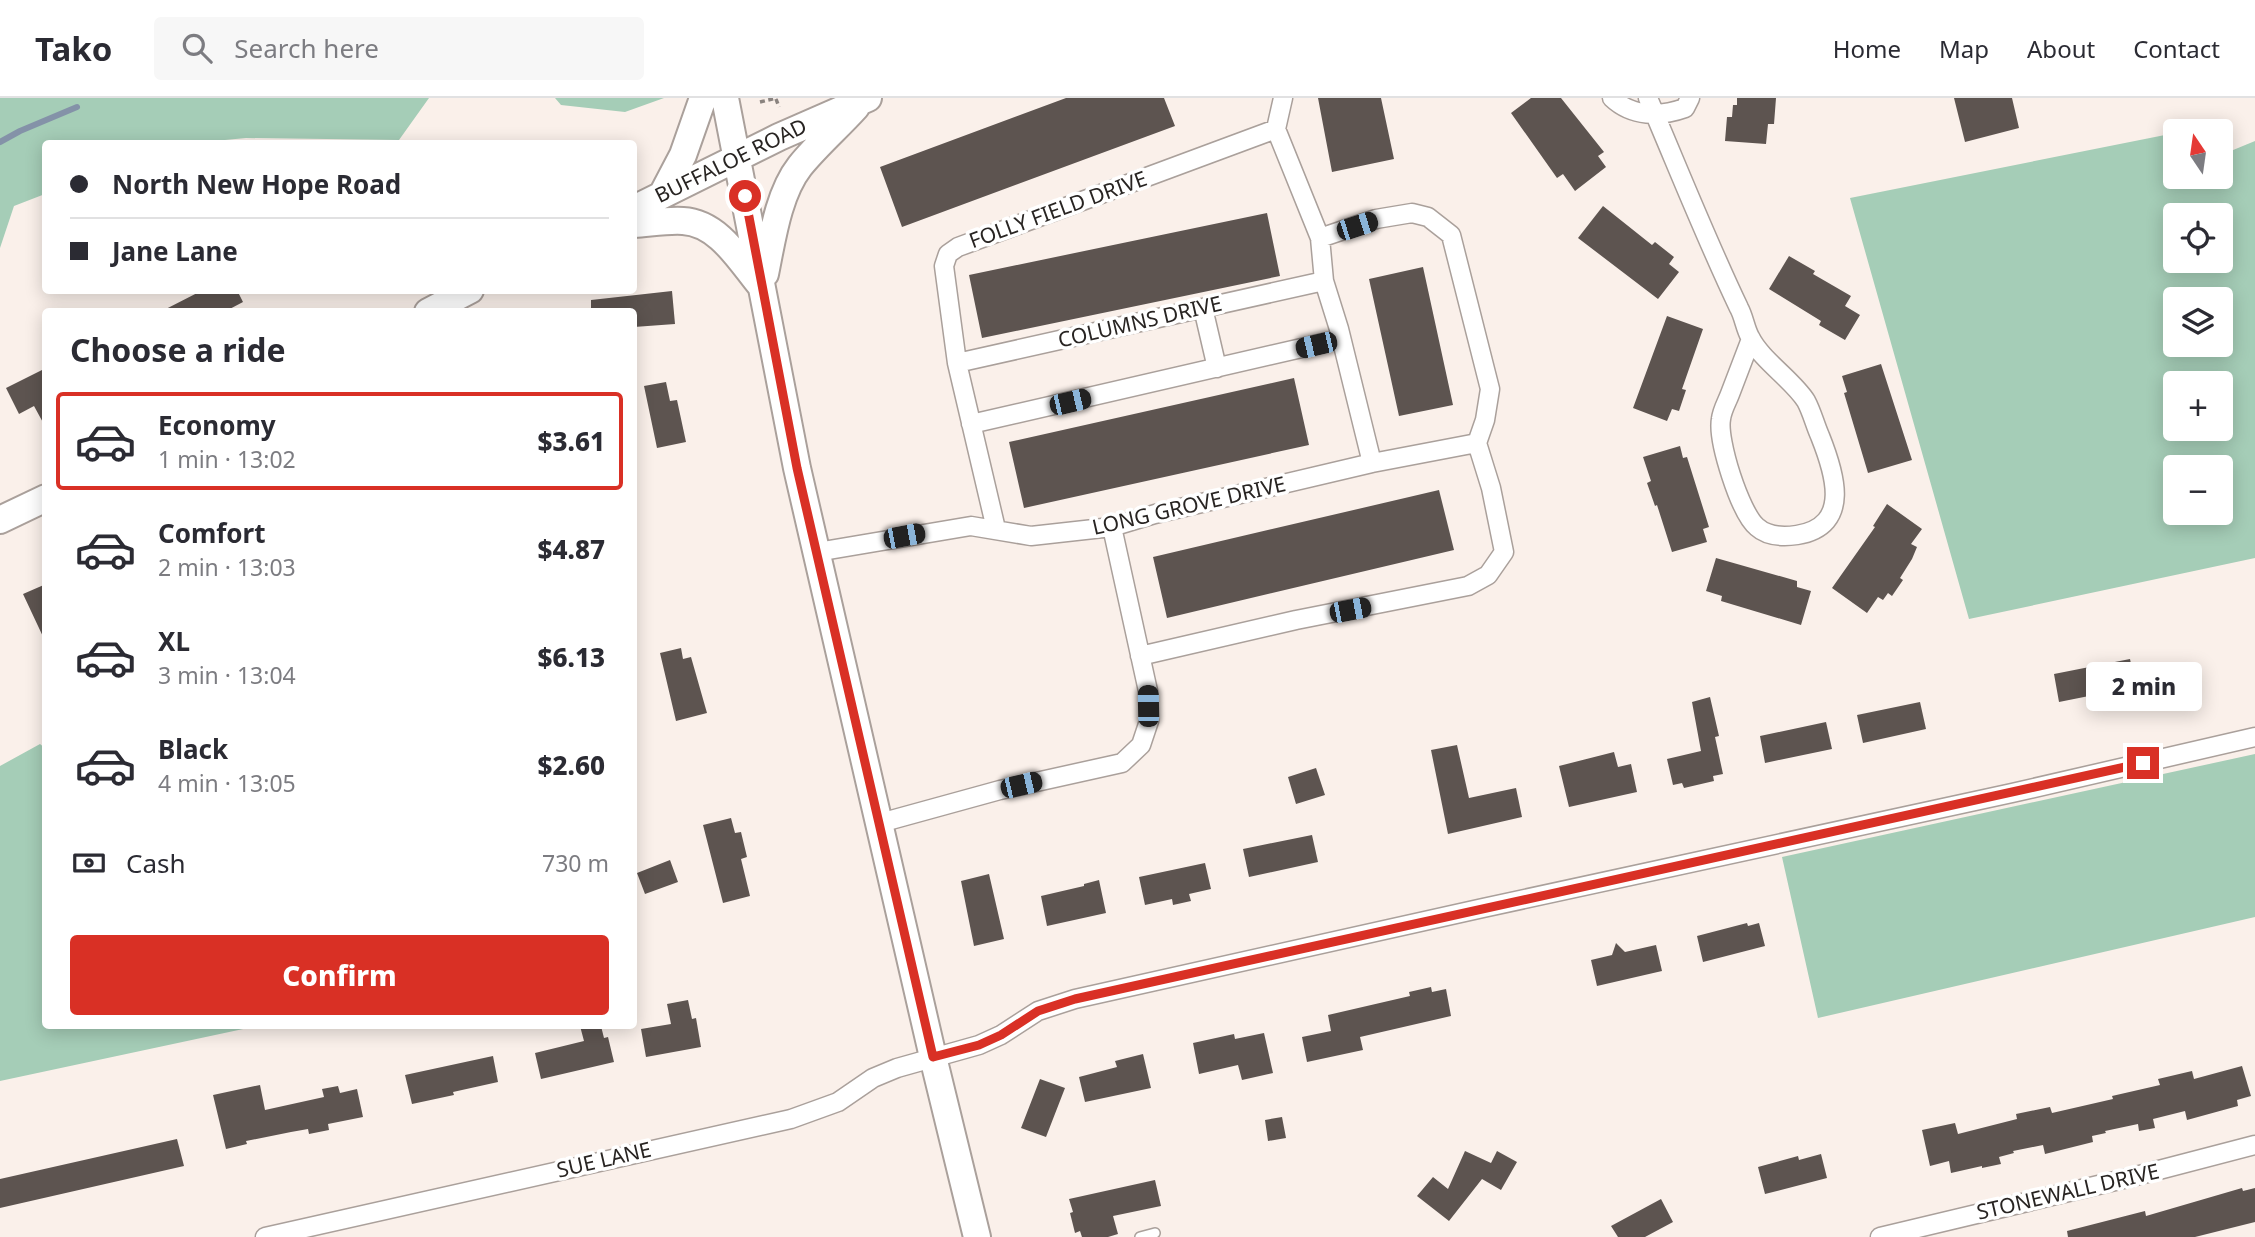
<!DOCTYPE html>
<meta charset="utf-8">
<style>
body{margin:0;font-family:"Noto Sans",sans-serif;background:#f7f7f7;color:#2b2b33;height:100vh;display:flex;flex-direction:column;font-size:26px;white-space:nowrap}
*{box-sizing:border-box;margin:0}
p{font-size:23px;color:#7c7c81}
.icon{flex:none;width:38px;height:38px;fill:none;stroke:currentColor;stroke-width:2;stroke-linecap:round;stroke-linejoin:round}
.map{position:relative;flex:1;overflow:hidden}
.details{position:absolute;left:42px;top:210px;width:595px;height:721px;display:flex;flex-direction:column;background:#fff;border-radius:7px;box-shadow:0 4px 18px #0003}
.details>*{flex:none}
.hud{position:absolute;left:42px;top:42px;width:595px;height:154px;border-radius:7px;box-shadow:0 4px 18px #0003;display:grid;align-content:center;height:154px;padding:0 28px;background:#fff}
.needle{width:46px;rotate:347deg}
.controls{position:absolute;left:2163px;top:21px;display:grid;gap:14px}
.controls a{display:grid;place-items:center;width:70px;height:70px;border-radius:7px;background:#fff;box-shadow:0 4px 18px #0003;font-size:35px}
.end{position:absolute;width:32px;height:32px;margin:-16px;border:9px solid #d93025;background:#fff;box-shadow:0 0 0 4px #fff}
.from{border-radius:50%}
.bubble{position:absolute;height:49px;border-radius:7px;background:#fff;box-shadow:0 4px 18px #0003;font-size:23px;font-weight:800;line-height:49px;text-align:center}
.car{position:absolute;width:21px;height:42px;margin:-21px -10px;border-radius:9px;box-shadow:0 0 5px 2px #0007;background:linear-gradient(#222 24%,#8ab4d8 0 40%,#222 0 76%,#8ab4d8 0 86%,#222 0)}
.hud b{display:flex;align-items:center;gap:24px;height:66px;font-size:26px}
.hud b+b{border-top:2px solid #e1e1e2}
.hud i{width:18px;height:18px;background:#2b2b33}
ul{padding:0;list-style:none}
li{display:flex;align-items:center;gap:21px;height:98px;margin:0 14px 10px;padding:0 14px;border:4px solid transparent;border-radius:7px}
li div{flex:1}
li b{display:block;font-size:26px}
li em{font-style:normal;font-weight:800}
li.on{border-color:#d93025}
li>.icon{width:63px;height:63px;stroke-width:1.5}
h2{padding:0 28px;font-size:32px;line-height:84px}
.pay{display:flex;align-items:center;gap:18px;height:77px;padding:0 28px;font-size:26px}
.pay p{margin-inline-start:auto}
.button{display:flex;gap:14px;margin-top:auto;padding:14px 28px}
.button a{flex:1;height:80px;border-radius:7px;background:#d93025;color:#fff;font-size:28px;font-weight:800;line-height:80px;text-align:center}
header{display:flex;align-items:center;gap:42px;box-sizing:border-box;height:98px;padding:0 35px;background:#fff;border-bottom:2px solid #e1e1e2}
header strong{font-size:33px}
nav{display:flex;gap:38px;margin-inline-start:auto;font-size:24px}
.search{width:490px;height:63px;background:#f7f7f7;display:flex;align-items:center;gap:18px;box-sizing:border-box;padding:0 24px;border-radius:7px;color:#7c7c81;font-size:26px}
.map>svg:first-child{display:block}
.forest{fill:#a5cdb7;fill-rule:evenodd}
.lines{fill:none;stroke-linecap:round;stroke-linejoin:round}
.stream{stroke:#8492a8;stroke-width:6}
.building{fill:#5d5450}
.lane-casing{stroke:#aaa09b;stroke-width:12}
.street-casing{stroke:#aaa09b;stroke-width:21}
.primary-casing{stroke:#aaa09b;stroke-width:30}
.path{stroke:#8a837f;stroke-width:3.5;stroke-dasharray:5 3.5;stroke-linecap:butt}
.lane{stroke:#fff;stroke-width:9}
.street{stroke:#fff;stroke-width:18}
.primary{stroke:#fff;stroke-width:26}
.route{stroke:#d93025;stroke-width:9}
.labels{text-anchor:middle;stroke-width:7;stroke-linejoin:round;paint-order:stroke}
.street-label{font-size:21px;fill:#282422;stroke:#fff}
</style>
<header>
<strong>Tako</strong>
<div class="search"><svg class="icon" aria-label="search" viewBox="0 0 24 24"><circle cx="10" cy="10" r="6"/><path d="M15 15l6 6"/></svg>Search here</div>
<nav><a>Home</a><a>Map</a><a>About</a><a>Contact</a></nav>
</header>
<div class="map">
<svg width="2255" height="1139" viewBox="0 0 2255 1139">
<rect width="100%" height="100%" fill="#faf0ea"/>
<path class="forest" d="M0,0H429L399,42L246,40L183,46H46L45,96L14,108L0,150Z
M555,0H664L625,14L561,7Z
M2175,35V79H2221V57L2255,43V460L1969,521L1850,100ZM2175,117H2221V163H2175ZM2175,201H2221V247H2175ZM2175,285H2221V331H2175ZM2175,369H2221V415H2175Z
M40,646L46,651V928H257L0,983V668Z
M2255,656V819L1818,920L1782,759Z"/>
<g class="lines">
<path class="stream" d="M0,44L20,33L77,9"/>
</g>
<path class="building" d="M1066,0H1164L1175,28L902,129L880,69Z
M1318,0H1381L1394,61L1332,74Z
M1531,0H1561L1604,54L1598,58L1606,69L1575,93L1563,76L1557,80L1511,15Z
M1737,0H1776L1774,26H1768L1766,46L1725,43L1727,19H1732L1733,7H1737Z
M1954,0H2012L2019,30L1965,44Z
M1603,108L1652,147L1655,144L1674,159L1669,166L1679,174L1658,201L1578,140Z
M1267,115L1280,178L982,240L969,177Z
M1789,158L1815,173L1813,176L1851,198L1845,208L1860,217L1845,242L1819,227L1821,223L1769,191Z
M1423,169L1453,307L1399,318L1369,181Z
M203,192H237L243,204L224,214H160Z
M672,193L675,226L634,229V214H591V202Z
M1667,218L1703,231L1682,291L1686,292L1679,313L1672,311L1667,323L1633,310Z
M1881,266L1912,362L1868,375L1844,295L1847,294L1842,278Z
M46,270V330L34,308L19,316L6,290Z
M1294,280L1309,347L1024,410L1009,344Z
M666,284L670,303L677,302L686,344L657,350L644,288Z
M1680,348L1683,360L1687,359L1709,429L1703,431L1707,444L1672,454L1657,407L1655,408L1647,385L1651,383L1643,359Z
M1439,392L1454,452L1167,520L1153,459Z
M1887,406L1922,431L1911,446L1917,449L1912,461L1900,480L1903,482L1892,498L1888,495L1883,502L1878,499L1867,515L1832,490L1875,429L1873,428Z
M1716,460L1797,483V489L1811,493L1801,527L1721,503L1722,498L1706,493Z
M46,486V545L23,496Z
M681,550L683,561L691,559L707,615L676,623L660,555Z
M2130,561L2136,589L2119,592L2120,597L2100,601L2099,596L2059,604L2054,576Z
M1710,599L1719,638L1715,639L1723,676L1713,678L1714,683L1684,690L1682,685L1673,687L1667,661L1701,653L1692,604Z
M1920,604L1926,631L1863,645L1857,617Z
M1826,624L1832,651L1765,665L1760,638Z
M1457,647L1469,700L1516,690L1522,719L1448,736L1431,652Z
M1614,654L1618,669L1631,666L1637,694L1569,709L1559,668Z
M1316,670L1325,697L1296,706L1288,679Z
M731,720L735,735L741,734L747,759L741,761L750,798L723,805L703,727Z
M1312,737L1318,764L1249,779L1243,751Z
M670,762L678,784L645,796L637,775Z
M1205,765L1211,791L1189,796L1191,803L1173,807L1172,801L1145,807L1139,779Z
M989,776L1004,841L974,848L961,783Z
M1099,782L1106,815L1047,828L1041,798L1084,788V786Z
M1747,825L1748,828L1759,825L1765,848L1703,864L1697,838Z
M1616,845L1625,854L1656,847L1662,873L1597,888L1591,862L1612,857Z
M1431,889L1432,894L1446,891L1451,918L1360,939L1363,952L1307,964L1302,939L1331,933L1328,917L1410,898L1409,894Z
M688,902L692,921L696,920L701,949L646,959L641,931L671,926L667,906Z
M580,928H601L604,940L608,939L614,964L541,981L535,955L584,943Z
M1264,935L1273,975L1242,982L1238,967L1199,976L1193,945L1234,936L1235,941Z
M1143,956L1151,990L1085,1004L1079,979L1117,969L1115,963Z
M493,958L498,984L453,994L454,997L412,1006L405,977Z
M2242,968L2251,998L2237,1002L2238,1008L2187,1022L2185,1013L2153,1021L2155,1030L2139,1033L2138,1026L2105,1033L2106,1035L2092,1038L2093,1044L2045,1056L2043,1047L2013,1053L2014,1055L1999,1059L2001,1066L1982,1070V1068L1951,1075L1949,1063L1930,1068L1922,1032L1955,1025L1958,1036L2017,1021L2016,1016L2050,1009L2052,1015L2113,1001L2112,998L2160,987L2158,981L2192,973L2194,981Z
M1040,981L1065,990L1046,1039L1021,1030Z
M260,987L265,1012L324,999L322,991L338,988L340,995L357,991L363,1019L328,1026L329,1032L309,1036L308,1031L291,1034L246,1043L247,1046L226,1051L213,997Z
M1282,1019L1286,1040L1268,1043L1265,1022Z
M177,1041L184,1068L0,1110V1081Z
M1465,1053L1491,1065L1497,1053L1517,1064L1501,1092L1482,1081L1449,1123L1417,1098L1433,1079L1448,1091Z
M1821,1056L1827,1080L1765,1096L1758,1069L1798,1058L1799,1062Z
M1155,1082L1161,1108L1113,1118L1118,1136L1108,1139H1082L1080,1133L1075,1135L1070,1115L1073,1114L1069,1101Z
M2242,1090L2243,1093L2255,1090V1124L2195,1139H2068L2067,1133L2145,1113L2146,1118Z
M1661,1101L1673,1124L1645,1139H1618L1611,1128Z"/>
<g class="lines">
<defs>
<path id="lane" d="M1140,1139L1155,1135"/>
<path id="street" d="M1283,0L1276,31L1320,140L1324,183L1339,231L1372,365
M1612,0C1632,19 1660,19 1685,10L1690,0
M1648,0C1678,70 1706,141 1739,210C1744,219 1745,230 1750,239C1761,262 1793,282 1806,303C1812,314 1815,327 1820,338C1834,373 1853,428 1797,437C1783,439 1768,439 1757,429C1740,415 1717,342 1721,321C1722,312 1727,304 1730,296C1737,278 1744,259 1751,241
M1203,210L1217,270
M957,265L1324,183
M971,326L1341,241
M996,431L957,265L944,168L948,156L958,149L1276,31
M817,454L971,428L1031,438L1112,429L1155,416L1372,365L1477,345
M1140,558L1296,522L1468,488L1488,477L1504,454L1491,390L1477,345L1485,322L1490,291L1451,137L1428,119L1412,115L1376,121L1320,140
M880,725L1000,692L1122,665L1141,647L1149,623L1148,593L1112,429
M265,1139L791,1021L838,1004L873,980L897,970L979,947L1001,937L1038,913L1075,901L1483,810L2012,695L2255,639
M1880,1139L2132,1079L2255,1047"/>
<path id="primary" d="M725,0L797,370L933,959L977,1139
M662,97L683,57L703,0
M634,111L779,39L868,0
M634,126C650,125 667,122 683,123C719,125 740,163 761,188
M765,176C772,142 778,96 800,68C817,47 838,29 856,9
M428,214L470,192
M0,422L46,400"/>
</defs>
<use href="#lane" class="lane-casing"/>
<use href="#street" class="street-casing"/>
<use href="#primary" class="primary-casing"/>
<path class="path" d="M776,1L779,9
M760,4L777,0"/>
<use href="#lane" class="lane"/>
<use href="#street" class="street"/>
<use href="#primary" class="primary"/>
</g>
<g class="lines">
<path class="route" d="M745,98L797,370L933,959L979,947L1001,937L1038,913L1075,901L2143,665"/>
</g>
<g class="labels">
<g class="street-label">
<text transform="translate(731 63) rotate(-26)" y="7">BUFFALOE ROAD</text>
<text transform="translate(1058 112) rotate(-20)" y="7">FOLLY FIELD DRIVE</text>
<text transform="translate(1140 224) rotate(-13)" y="7">COLUMNS DRIVE</text>
<text transform="translate(1189 408) rotate(-13)" y="7">LONG GROVE DRIVE</text>
<text transform="translate(604 1062) rotate(-13)" y="7">SUE LANE</text>
<text transform="translate(2068 1094) rotate(-13)" y="7">STONEWALL DRIVE</text>
</g>
</g>
</svg>
<div class="controls">
<a><svg class="needle" viewBox="-14 -14 28 28"><path d="M0-13l5 13h-10z" fill="#e53935"/><path d="M0 13l5-13h-10z" fill="#7c7c81"/></svg></a>
<a><svg class="icon" aria-label="locate" viewBox="0 0 24 24"><circle cx="12" cy="12" r="6"/><path d="M12 2v4M12 18v4M2 12h4M18 12h4"/></svg></a>
<a><svg class="icon" aria-label="layers" viewBox="0 0 24 24"><path d="M12 4l9 5-9 5-9-5zM3 14l9 5 9-5"/></svg></a>
<a>+</a>
<a>−</a>
</div>
<i class="end from" style="left:745px;top:98px"></i>
<i class="end" style="left:2143px;top:665px"></i>
<div class="bubble" style="left:2086px;top:564px;width:116px">2 min</div>
<i class="car" style="left:1357px;top:128px;rotate:72deg"></i>
<i class="car" style="left:1316px;top:247px;rotate:257deg"></i>
<i class="car" style="left:1070px;top:304px;rotate:77deg"></i>
<i class="car" style="left:904px;top:438px;rotate:79deg"></i>
<i class="car" style="left:1350px;top:512px;rotate:79deg"></i>
<i class="car" style="left:1148px;top:608px;rotate:359deg"></i>
<i class="car" style="left:1021px;top:687px;rotate:77deg"></i>
<div class="hud">
<b><i class="from"></i>North New Hope Road</b>
<b><i></i>Jane Lane</b>
</div>
<section class="details">
<h2>Choose a ride</h2>
<ul>
<li class="on"><svg class="icon" aria-label="car" viewBox="0 0 24 24"><path d="M5 17H2v-5l4-1 3-4h7l3 4 3 1v5h-3M9 17h6M6 11h13"/><circle cx="7" cy="17" r="2"/><circle cx="17" cy="17" r="2"/></svg><div><b>Economy</b><p>1 min · 13:02</p></div><em>$3.61</em></li>
<li><svg class="icon" aria-label="car" viewBox="0 0 24 24"><path d="M5 17H2v-5l4-1 3-4h7l3 4 3 1v5h-3M9 17h6M6 11h13"/><circle cx="7" cy="17" r="2"/><circle cx="17" cy="17" r="2"/></svg><div><b>Comfort</b><p>2 min · 13:03</p></div><em>$4.87</em></li>
<li><svg class="icon" aria-label="car" viewBox="0 0 24 24"><path d="M5 17H2v-5l4-1 3-4h7l3 4 3 1v5h-3M9 17h6M6 11h13"/><circle cx="7" cy="17" r="2"/><circle cx="17" cy="17" r="2"/></svg><div><b>XL</b><p>3 min · 13:04</p></div><em>$6.13</em></li>
<li><svg class="icon" aria-label="car" viewBox="0 0 24 24"><path d="M5 17H2v-5l4-1 3-4h7l3 4 3 1v5h-3M9 17h6M6 11h13"/><circle cx="7" cy="17" r="2"/><circle cx="17" cy="17" r="2"/></svg><div><b>Black</b><p>4 min · 13:05</p></div><em>$2.60</em></li>
</ul>
<div class="pay"><svg class="icon" aria-label="cash" viewBox="0 0 24 24"><path d="M3 7h18v10H3z"/><circle cx="12" cy="12" r="2"/></svg>Cash<p>730 m</p></div>
<div class="button"><a>Confirm</a></div>
</section>
</div>
